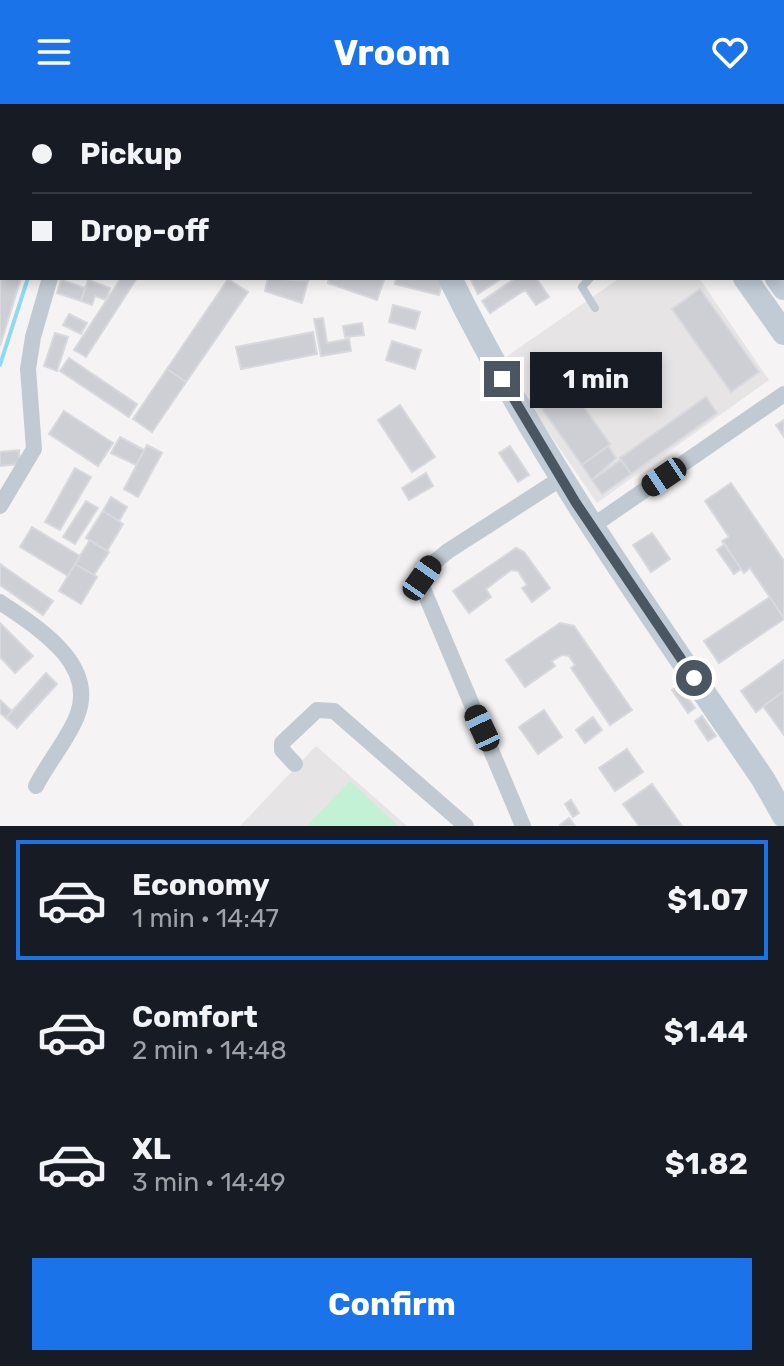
<!DOCTYPE html>
<meta charset="utf-8">
<style>
body{margin:0;font-family:Rubik,sans-serif;background:#20242c;color:#f1f3f6;height:100vh;display:flex;flex-direction:column;font-size:30px;white-space:nowrap}
*{box-sizing:border-box;margin:0}
p{font-size:26px;color:#9ea1a6}
.icon{flex:none;width:44px;height:44px;fill:none;stroke:currentColor;stroke-width:2;stroke-linecap:round;stroke-linejoin:round}
.map{position:relative;height:722px;overflow:hidden}
.panel{display:flex;flex-direction:column;background:#171b24;flex:1}
.panel>*{flex:none}
.guide{position:absolute;left:0px;top:0px;width:784px;height:176px;box-shadow:0 4px 12px #0003;display:grid;align-content:center;height:176px;padding:0 32px;background:#171b24}
.end{position:absolute;width:36px;height:36px;margin:-18px;border:10px solid #4a5661;background:#fff;box-shadow:0 0 0 4px #fff}
.from{border-radius:50%}
.bubble{position:absolute;height:56px;border-radius:0px;background:#171b24;box-shadow:0 4px 12px #0003;font-size:26px;font-weight:700;line-height:56px;text-align:center}
.car{position:absolute;width:24px;height:48px;margin:-24px -12px;border-radius:10px;box-shadow:0 0 6px 2px #0007;background:linear-gradient(#222 24%,#8ab4d8 0 40%,#222 0 76%,#8ab4d8 0 86%,#222 0)}
.guide b{display:flex;align-items:center;gap:28px;height:76px;font-size:30px}
.guide b+b{border-top:2px solid #363941}
.guide i{width:20px;height:20px;background:#f1f3f6}
ul{padding:14px 0 0;list-style:none}
li{display:flex;align-items:center;gap:24px;height:120px;margin:0 16px 12px;padding:0 16px;border:4px solid transparent;border-radius:0px}
li div{flex:1}
li b{display:block;font-size:30px}
li em{font-style:normal;font-weight:700}
li.current{border-color:#1a73e8}
li>.icon{width:72px;height:72px;stroke-width:1.5}
.primary-button{display:flex;gap:16px;margin-top:auto;padding:16px 32px}
.primary-button a{flex:1;height:92px;border-radius:0px;background:#1a73e8;color:#fff;font-size:32px;font-weight:700;line-height:92px;text-align:center}
header{display:flex;justify-content:space-between;align-items:center;height:104px;padding:0 32px;background:#1a73e8;color:#fff;font-size:36px;font-weight:700}
.map>svg:first-child{display:block}
.education{fill:#e6e4e5}
.pitch{fill:#c3f1d5}
.lines{fill:none;stroke-linecap:round;stroke-linejoin:round}
.stream{stroke:#90daee;stroke-width:4}
.building{fill:#cdcfd5;stroke:#d7d9de;stroke-width:2}
.path{stroke:#7ad0a6;stroke-width:3;stroke-dasharray:6 4;stroke-linecap:butt}
.lane{stroke:#c1cad2;stroke-width:8}
.street{stroke:#c1cad2;stroke-width:16}
.secondary{stroke:#c1cbd6;stroke-width:24}
.route{stroke:#4a5661;stroke-width:10}
</style>
<header><svg class="icon" aria-label="menu" viewBox="0 0 24 24"><path d="M4 6h16M4 12h16M4 18h16"/></svg>Vroom<svg class="icon" aria-label="heart" viewBox="0 0 24 24"><path d="M12 20l-8-8c-3-5 5-10 8-4 3-6 11-1 8 4z"/></svg></header>
<div class="map">
<svg width="784" height="722" viewBox="0 0 784 722">
<rect width="100%" height="100%" fill="#f5f3f3"/>
<path class="education" d="M620,174H699L769,276L597,399L500,257Z
M316,642L407,722H240Z"/>
<path class="pitch" d="M350,677L398,722H307Z"/>
<g class="lines">
<path class="stream" d="M84,2L85,0
M0,261L28,174"/>
</g>
<path class="building" d="M2,171L21,174L0,242V178Z
M121,174H137L86,253L74,246Z
M268,174L308,177L302,199L265,187Z
M329,174H380L384,176L377,196L328,179Z
M396,174H444L439,191L395,180Z
M470,174H502L478,190Z
M516,174H536L549,193L536,201L525,186L490,209L482,197Z
M228,175L248,188L186,278L167,265Z
M61,176L85,184L81,197L57,189Z
M88,176L110,184L106,196L95,192L92,201L81,197Z
M700,185L759,268L731,288L672,205Z
M393,201L420,208L415,225L389,218Z
M69,210L87,219L81,230L63,221Z
M323,214L327,239L349,235L351,247L321,252L314,215Z
M362,219L364,231L345,233L343,222Z
M313,228L317,250L241,265L236,243Z
M55,229L68,233L57,267L44,262Z
M392,237L421,246L415,265L386,256Z
M69,254L137,300L129,313L60,267Z
M167,265L186,278L152,328L133,315Z
M564,275L610,340L582,361L535,295Z
M706,293L717,309L631,370L620,354Z
M400,301L435,353L412,368L378,316Z
M64,307L113,339L98,362L49,330Z
M784,316V333L776,321Z
M120,333L144,346L136,361L111,349Z
M147,341L162,349L138,393L124,385Z
M510,342L529,371L518,378L499,349Z
M608,342L616,354L592,376L582,361Z
M19,346L20,360L0,362V348Z
M621,356L631,370L602,390L592,376Z
M75,364L91,373L60,426L45,418Z
M426,369L433,382L409,396L402,384Z
M731,379L784,457V514L750,464L744,469L741,465L722,437L729,433L705,397Z
M111,393L127,403L119,417L103,407Z
M86,397L98,404L75,440L63,433Z
M103,407L123,420L107,447L86,434Z
M32,423L80,452L68,472L20,443Z
M652,429L670,455L651,468L633,441Z
M90,436L109,448L94,471L75,460Z
M725,440L741,465L734,470L717,446Z
M516,444L524,448L550,484L532,498L522,484L527,481L518,467L511,466L486,485L491,493L469,509L453,487Z
M0,460L53,497L43,511L0,481Z
M75,460L97,473L81,500L59,487Z
M770,493L784,515L719,559L704,537Z
M0,519L33,552L15,569L0,553Z
M560,519L574,522L632,606L610,621L571,564L575,561L569,552L562,551L552,557L555,562L525,583L506,556Z
M784,556V587L756,608L741,587Z
M46,569L57,580L17,624L6,614Z
M679,581L695,604L688,609L672,586Z
M784,587V631L763,602Z
M0,596L12,607L6,614L0,609Z
M544,606L562,633L538,650L519,623Z
M702,612L716,632L708,637L695,617Z
M593,613L602,626L585,639L576,626Z
M627,645L643,668L615,687L599,664Z
M652,680L682,722H639L623,700Z
M571,696L579,709L573,713L565,700Z
M569,714L575,722H561L560,721Z"/>
<g class="lines">
<path class="path" d="M782,152L784,154"/>
<path class="lane" d="M590,174L582,183L595,204"/>
<path class="street" d="M782,12H784
M0,402L34,345L28,265L33,233L50,174
M591,423L784,290
M0,498C36,523 98,559 77,612C67,637 48,658 36,682
M295,660L282,646V639L317,606L334,607L466,722
M523,722L421,480L432,460L448,447L560,375"/>
<path class="secondary" d="M40,0L46,2
M620,0L622,2
M652,0L654,2
M450,174C537,352 652,512 763,675L784,712
M745,174L784,229
M777,174L784,184"/>
</g>
<g class="lines">
<path class="route" d="M502,275L576,399L694,574"/>
</g>
</svg>
<i class="end from" style="left:694px;top:574px"></i>
<i class="end" style="left:502px;top:275px"></i>
<div class="bubble" style="left:530px;top:248px;width:132px">1 min</div>
<i class="car" style="left:664px;top:373px;rotate:236deg"></i>
<i class="car" style="left:422px;top:474px;rotate:35deg"></i>
<i class="car" style="left:482px;top:624px;rotate:335deg"></i>
<div class="guide">
<b><i class="from"></i>Pickup</b>
<b><i></i>Drop-off</b>
</div>
</div>
<section class="panel">
<ul>
<li class="current"><svg class="icon" aria-label="car" viewBox="0 0 24 24"><path d="M5 17H2v-5l4-1 3-4h7l3 4 3 1v5h-3M9 17h6M6 11h13"/><circle cx="7" cy="17" r="2"/><circle cx="17" cy="17" r="2"/></svg><div><b>Economy</b><p>1 min · 14:47</p></div><em>$1.07</em></li>
<li><svg class="icon" aria-label="car" viewBox="0 0 24 24"><path d="M5 17H2v-5l4-1 3-4h7l3 4 3 1v5h-3M9 17h6M6 11h13"/><circle cx="7" cy="17" r="2"/><circle cx="17" cy="17" r="2"/></svg><div><b>Comfort</b><p>2 min · 14:48</p></div><em>$1.44</em></li>
<li><svg class="icon" aria-label="car" viewBox="0 0 24 24"><path d="M5 17H2v-5l4-1 3-4h7l3 4 3 1v5h-3M9 17h6M6 11h13"/><circle cx="7" cy="17" r="2"/><circle cx="17" cy="17" r="2"/></svg><div><b>XL</b><p>3 min · 14:49</p></div><em>$1.82</em></li>
</ul>
<div class="primary-button"><a>Confirm</a></div>
</section>
